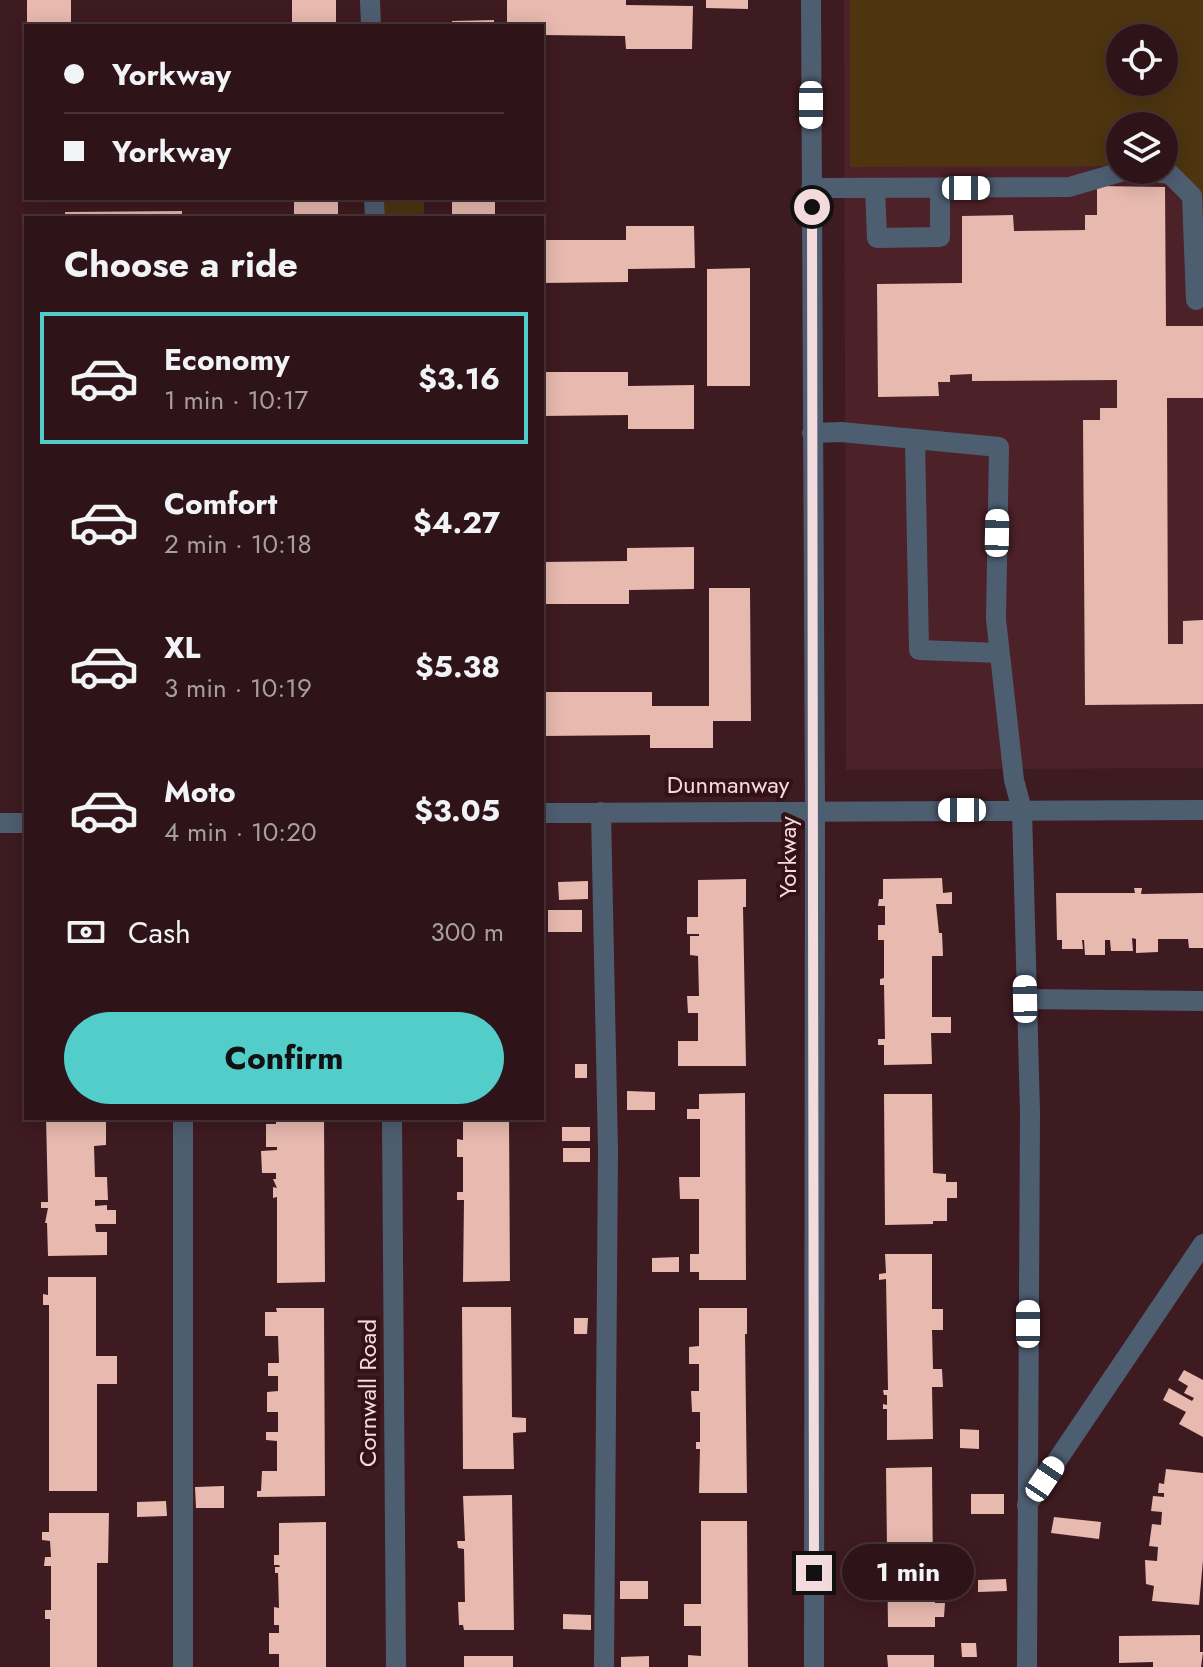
<!DOCTYPE html>
<meta charset="utf-8">
<style>
body{margin:0;font-family:Jost,sans-serif;background:#361d21;color:#f1f3f6;height:100vh;display:flex;flex-direction:column;font-size:30px;white-space:nowrap}
*{box-sizing:border-box;margin:0}
p{font-size:26px;color:#a79ea2}
.icon{flex:none;width:44px;height:44px;fill:none;stroke:currentColor;stroke-width:2;stroke-linecap:round;stroke-linejoin:round}
.map{position:relative;flex:1;overflow:hidden}
.panel{position:absolute;left:24px;top:216px;width:520px;height:904px;display:flex;flex-direction:column;background:#2e1418;border-radius:0px;box-shadow:0 4px 20px #0003,0 0 0 2px #493337}
.panel>*{flex:none}
.top-card{position:absolute;left:24px;top:24px;width:520px;height:176px;border-radius:0px;box-shadow:0 4px 20px #0003,0 0 0 2px #493337;display:grid;align-content:center;height:176px;padding:0 40px;background:#2e1418}
.fabs{position:absolute;left:1106px;top:24px;display:grid;gap:16px}
.fabs a{display:grid;place-items:center;width:72px;height:72px;border-radius:50%;background:#2e1418;box-shadow:0 4px 20px #0003,0 0 0 2px #493337;font-size:40px}
.end{position:absolute;width:36px;height:36px;margin:-18px;border:10px solid #f3dadc;background:#111;box-shadow:0 0 0 4px #111}
.from{border-radius:50%}
.bubble{position:absolute;height:56px;border-radius:28px;background:#2e1418;box-shadow:0 4px 20px #0003,0 0 0 2px #493337;font-size:26px;font-weight:700;line-height:56px;text-align:center}
.car{position:absolute;width:24px;height:48px;margin:-24px -12px;border-radius:10px;box-shadow:0 0 6px 2px #0007;background:linear-gradient(#fff 24%,#345 0 40%,#fff 0 76%,#345 0 86%,#fff 0)}
.top-card b{display:flex;align-items:center;gap:28px;height:76px;font-size:30px}
.top-card b+b{border-top:2px solid #493337}
.top-card i{width:20px;height:20px;background:#f1f3f6}
ul{padding:0;list-style:none}
li{display:flex;align-items:center;gap:24px;height:132px;margin:0 16px 12px;padding:0 24px;border:4px solid transparent;border-radius:0px}
li div{flex:1}
li b{display:block;font-size:30px}
li em{font-style:normal;font-weight:700}
li.current{border-color:#53cdca}
li>.icon{width:72px;height:72px;stroke-width:1.5}
h2{padding:0 40px;font-size:36px;line-height:96px}
.pay{display:flex;align-items:center;gap:20px;height:88px;padding:0 40px;font-size:30px}
.pay p{margin-inline-start:auto}
.cta{display:flex;gap:16px;margin-top:auto;padding:16px 40px}
.cta a{flex:1;height:92px;border-radius:48px;background:#53cdca;color:#111;font-size:32px;font-weight:700;line-height:92px;text-align:center}
.map>svg:first-child{display:block}
.built{fill:#4c2127;fill-rule:evenodd}
.green{fill:#4e3510;fill-rule:evenodd}
.building{fill:#e7b9af}
.lines{fill:none;stroke-linecap:round;stroke-linejoin:round}
.minor{stroke:#4e5e71;stroke-width:20}
.route{stroke:#f3dadc;stroke-width:10}
.labels{text-anchor:middle;stroke-width:8;stroke-linejoin:round;paint-order:stroke}
.street-label{font-size:24px;fill:#f3dadc;stroke:#331116}
</style>
<div class="map">
<svg width="1203" height="1667" viewBox="0 0 1203 1667">
<rect width="100%" height="100%" fill="#3e1b20"/>
<path class="built" d="M844,0H1203V768L846,770ZM1120,38H1164V82H1120ZM1120,126H1164V170H1120Z"/>
<path class="green" d="M850,0H1203V213L1162,170L1164,126H1120V166L850,167ZM1120,38H1164V82H1120Z
M384,198H424V213L419,218H385Z"/>
<path class="building" d="M27,0H71V23L180,22V26L27,25Z
M292,0H336V26H292Z
M507,0H626V5L693,6L692,49H626L625,36L542,35V26H507Z
M706,0H748V9L706,8Z
M494,20V26H452V21Z
M1097,186L1165,187L1166,326H1203V398H1167L1168,644H1183V621L1203,620V704L1085,705L1083,420H1100V408H1117V380L972,381V374L950,375V382H938L939,396L878,397L877,284L962,283V216L1013,215L1014,231L1085,230V215H1097Z
M294,198H338V218H294Z
M452,198H495V218H452Z
M182,211V218H65V212Z
M626,226H694L695,268L628,269V282L542,283V240H626Z
M750,268V386H707V269Z
M542,372H628V386L694,385V429H628V415L542,416Z
M694,547V589L629,590V604H542V562L627,561V548Z
M709,588H750L751,721H713V748H650V735L542,736V692H652V706H709Z
M942,878L943,893L952,892V904H936L939,933H942L943,956H932V1017H951V1033H931L932,1064L884,1065V1045H878V1039H885L884,985H880V979L884,978V940H878V925H885V906H878L879,899H883V879Z
M746,879V907H743L746,1066H678V1041H698V1013H688L687,996H699L698,956L690,955V936H699V934H687V917H698V880Z
M588,881V899L559,900L558,882Z
M1134,888H1142L1141,894L1203,893V948H1189L1188,939H1158V952L1136,953V939L1132,938L1133,951H1111L1110,940H1105V955H1085L1084,940H1082L1083,949H1062V940H1057L1056,893H1135Z
M548,910H582V932H548Z
M575,1064H587V1078H575Z
M627,1091L655,1092V1110H627Z
M745,1093L746,1280H699V1272H690V1254H699V1199H680L679,1177H700V1119H687V1109H699V1094Z
M884,1094H932L933,1173L946,1174V1182H957V1198H947V1221H933V1224L885,1225Z
M46,1118H95V1122H106V1145L94,1146L95,1177H107L108,1200H95V1206L107,1205V1210H116V1224H95L96,1232H107V1255L48,1256L47,1223H45L48,1208H41V1202H48Z
M265,1118H324L325,1282L277,1283V1197L273,1198V1187L277,1188L273,1179H276V1173H262L261,1151L277,1150V1147H266V1124H276V1121H265Z
M463,1118H509L510,1281L463,1282L464,1200H457V1192H463V1157H457V1139L463,1140Z
M562,1127H590V1141H562Z
M563,1148H590V1162H563Z
M885,1254H932V1309H943V1330H932L933,1369H942L943,1387H932L933,1439L887,1440V1409H883V1404L887,1405V1395H884L883,1390H888L886,1279L879,1280V1274L886,1273Z
M679,1257V1272H652V1258Z
M48,1277H96V1356H117V1384H97V1491H49V1305H43V1294L48,1295Z
M462,1307H511L512,1417L526,1418V1432L513,1433L514,1469H463Z
M276,1308H324L325,1496L257,1497V1491H261L262,1471H277V1441L266,1440V1432H278V1412H267V1392L278,1391V1376H268V1363H279L278,1336H265V1312H277Z
M699,1308H747V1334H745L747,1493H699L700,1449H696V1442H700V1412H692L691,1391H699V1364H689V1347L699,1346Z
M574,1318H588L587,1334H574Z
M1184,1370L1203,1380V1437L1179,1424L1186,1412L1163,1400L1169,1388L1192,1401L1194,1398L1184,1393L1188,1386L1178,1380Z
M960,1429L979,1430V1449L960,1448Z
M932,1467L933,1575H944V1590L935,1591V1603H945L944,1617H935V1627H888L886,1468Z
M1166,1469L1203,1473V1560L1199,1605L1152,1601L1154,1586L1146,1584L1145,1560L1157,1561L1158,1547L1149,1546L1152,1524L1161,1525L1162,1512L1151,1511L1153,1496L1164,1497V1493H1158L1159,1483L1164,1484Z
M224,1486V1508H196L195,1487Z
M971,1494H1004V1514H971Z
M512,1495L514,1630H464L463,1625H459L458,1602H465L464,1549L458,1548L457,1541H465L463,1496Z
M166,1501L167,1516L137,1517V1502Z
M49,1513H109L108,1563H97V1667H50V1619H45V1610H51V1566H44L45,1557H51L50,1541L42,1540V1532H49Z
M1054,1517L1101,1522L1099,1539L1051,1533Z
M701,1521H747L748,1667H688V1655L701,1656V1626H684V1604H701Z
M326,1522V1667H279V1654H269V1633H279V1625H274V1607L279,1608L278,1573H275V1567H280L279,1565H274V1555H279V1523Z
M1006,1579L1007,1591L978,1592V1580Z
M620,1581H648V1599H620Z
M563,1614L591,1615V1630L563,1629Z
M1200,1635V1652H1203L1201,1667H1153V1662L1119,1663V1636Z
M961,1643H976L977,1657H962Z
M887,1655H934V1667H888Z
M464,1656H513V1667H464Z
M649,1656V1667H621V1657Z"/>
<g class="lines">
<path class="minor" d="M370,0L371,26
M811,0L815,811L814,1667
M1136,170L1170,174L1192,196L1196,300
M811,188L1069,187L1128,170
M875,188L877,238L940,237V188
M374,198L375,218
M812,433L841,432L999,447L996,619L1014,780L1022,810L1030,1112L1027,1667
M915,439L919,650L1000,653
M601,812L608,1150L604,1667
M542,813L1203,810
M0,823H26
M1025,999L1203,1001
M183,1118V1667
M392,1118L396,1667
M1027,1505L1203,1244"/>
</g>
<g class="lines">
<path class="route" d="M812,207L814,1573"/>
</g>
<g class="labels">
<g class="street-label">
<text x="728" y="793">Dunmanway</text>
<text transform="translate(788 857) rotate(-90)" y="8">Yorkway</text>
<text transform="translate(368 1393) rotate(-90)" y="8">Cornwall Road</text>
</g>
</g>
</svg>
<div class="fabs">
<a><svg class="icon" aria-label="locate" viewBox="0 0 24 24"><circle cx="12" cy="12" r="6"/><path d="M12 2v4M12 18v4M2 12h4M18 12h4"/></svg></a>
<a><svg class="icon" aria-label="layers" viewBox="0 0 24 24"><path d="M12 4l9 5-9 5-9-5zM3 14l9 5 9-5"/></svg></a>
</div>
<i class="end from" style="left:812px;top:207px"></i>
<i class="end" style="left:814px;top:1573px"></i>
<div class="bubble" style="left:842px;top:1544px;width:132px">1 min</div>
<i class="car" style="left:811px;top:105px;rotate:180deg"></i>
<i class="car" style="left:966px;top:188px;rotate:90deg"></i>
<i class="car" style="left:997px;top:533px;rotate:1deg"></i>
<i class="car" style="left:962px;top:810px;rotate:270deg"></i>
<i class="car" style="left:1025px;top:999px;rotate:359deg"></i>
<i class="car" style="left:1028px;top:1324px;rotate:0deg"></i>
<i class="car" style="left:1045px;top:1479px;rotate:34deg"></i>
<div class="top-card">
<b><i class="from"></i>Yorkway</b>
<b><i></i>Yorkway</b>
</div>
<section class="panel">
<h2>Choose a ride</h2>
<ul>
<li class="current"><svg class="icon" aria-label="car" viewBox="0 0 24 24"><path d="M5 17H2v-5l4-1 3-4h7l3 4 3 1v5h-3M9 17h6M6 11h13"/><circle cx="7" cy="17" r="2"/><circle cx="17" cy="17" r="2"/></svg><div><b>Economy</b><p>1 min · 10:17</p></div><em>$3.16</em></li>
<li><svg class="icon" aria-label="car" viewBox="0 0 24 24"><path d="M5 17H2v-5l4-1 3-4h7l3 4 3 1v5h-3M9 17h6M6 11h13"/><circle cx="7" cy="17" r="2"/><circle cx="17" cy="17" r="2"/></svg><div><b>Comfort</b><p>2 min · 10:18</p></div><em>$4.27</em></li>
<li><svg class="icon" aria-label="car" viewBox="0 0 24 24"><path d="M5 17H2v-5l4-1 3-4h7l3 4 3 1v5h-3M9 17h6M6 11h13"/><circle cx="7" cy="17" r="2"/><circle cx="17" cy="17" r="2"/></svg><div><b>XL</b><p>3 min · 10:19</p></div><em>$5.38</em></li>
<li><svg class="icon" aria-label="car" viewBox="0 0 24 24"><path d="M5 17H2v-5l4-1 3-4h7l3 4 3 1v5h-3M9 17h6M6 11h13"/><circle cx="7" cy="17" r="2"/><circle cx="17" cy="17" r="2"/></svg><div><b>Moto</b><p>4 min · 10:20</p></div><em>$3.05</em></li>
</ul>
<div class="pay"><svg class="icon" aria-label="cash" viewBox="0 0 24 24"><path d="M3 7h18v10H3z"/><circle cx="12" cy="12" r="2"/></svg>Cash<p>300 m</p></div>
<div class="cta"><a>Confirm</a></div>
</section>
</div>
